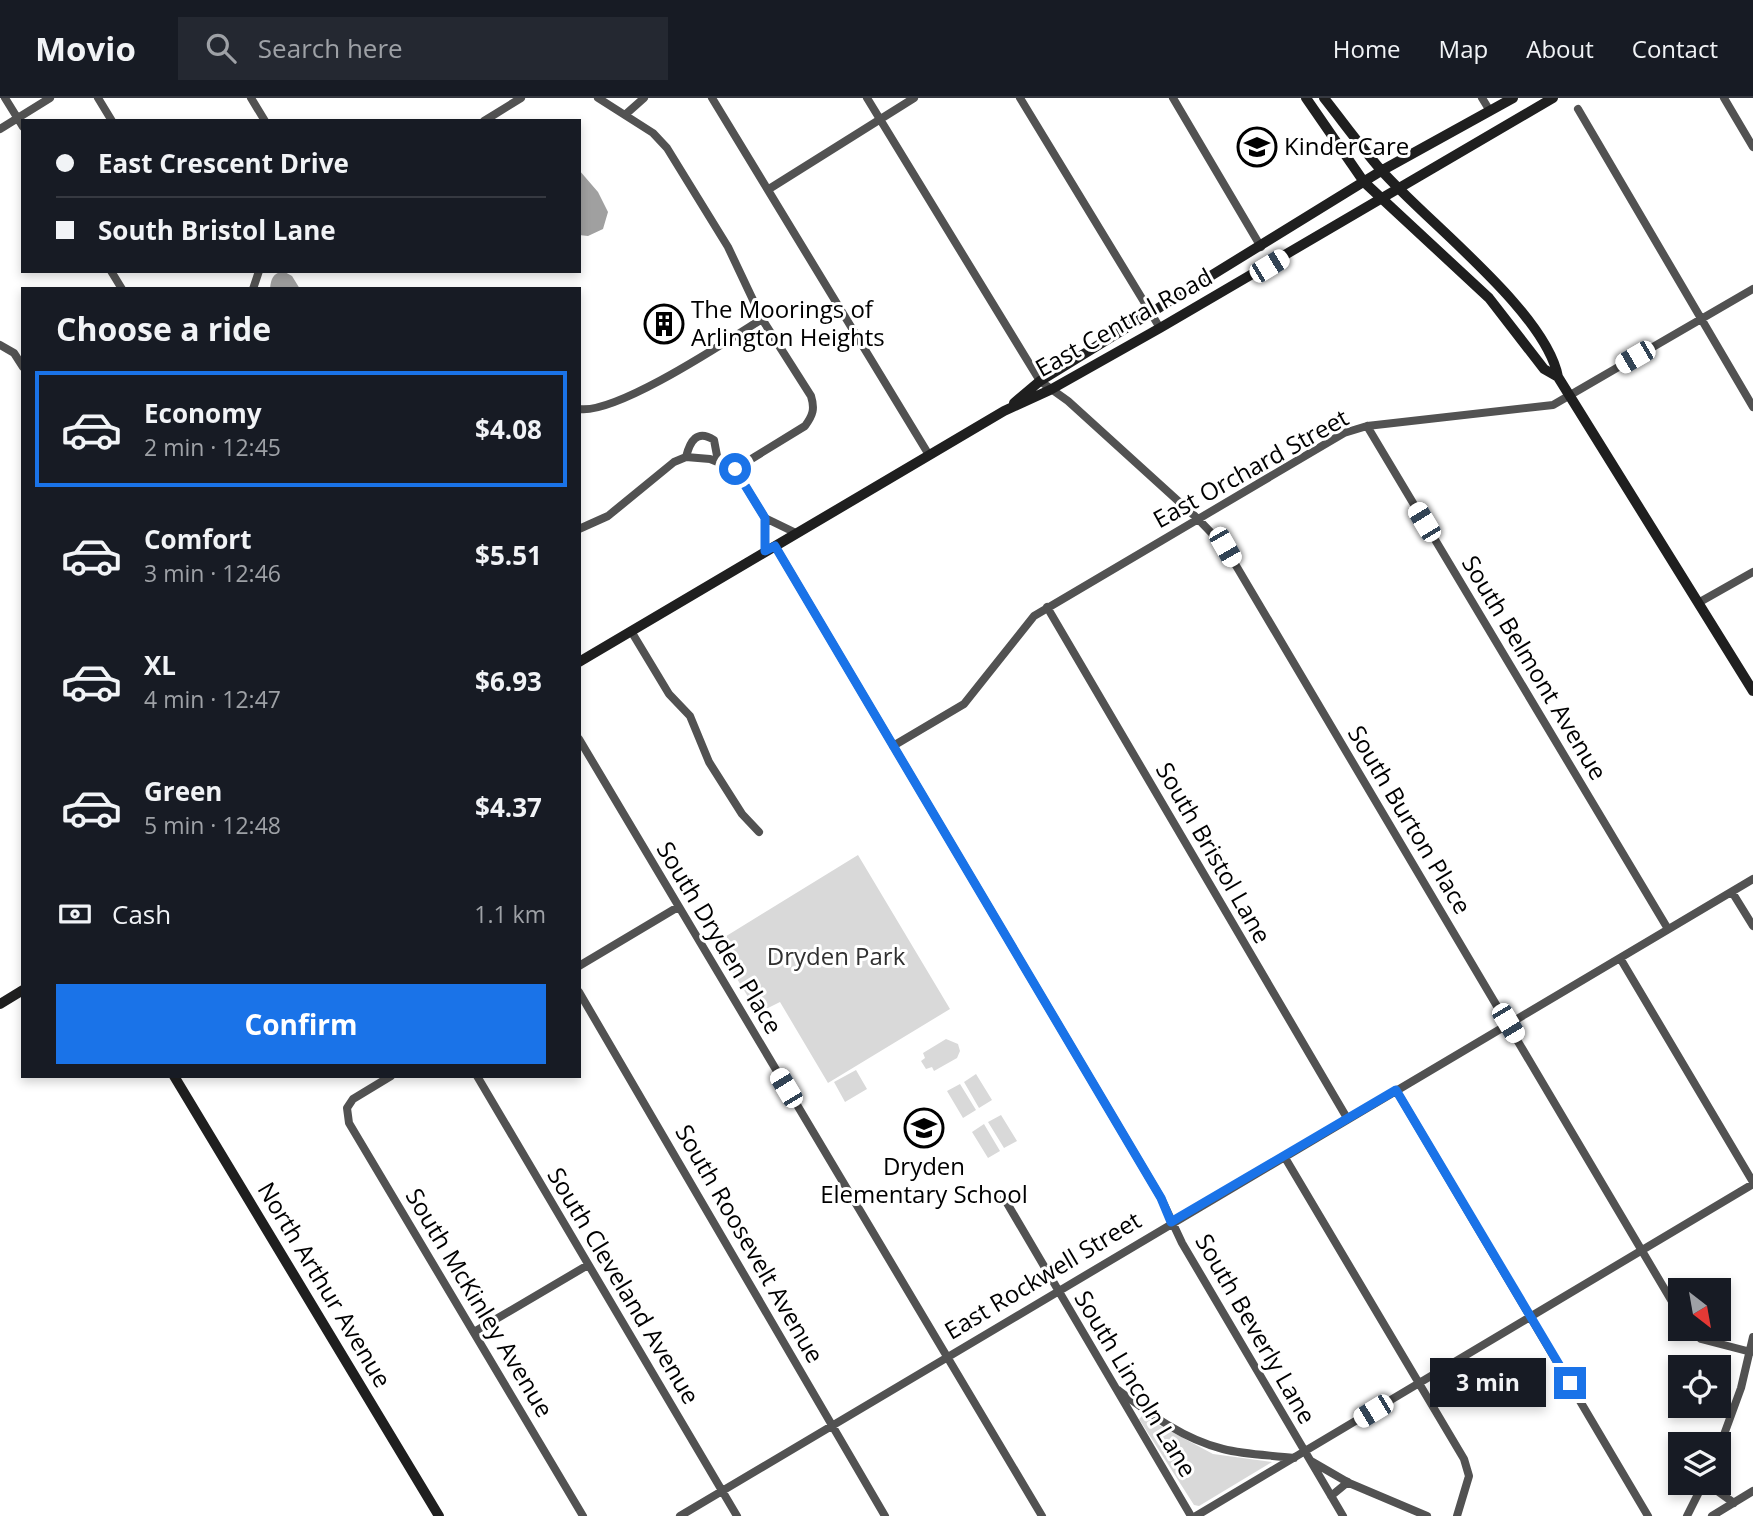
<!DOCTYPE html>
<meta charset="utf-8">
<style>
body{margin:0;font-family:"Open Sans",sans-serif;background:#242831;color:#f1f3f6;height:100vh;display:flex;flex-direction:column;font-size:26px;white-space:nowrap}
*{box-sizing:border-box;margin:0}
p{font-size:23px;color:#9ea1a6}
.icon{flex:none;width:38px;height:38px;fill:none;stroke:currentColor;stroke-width:2;stroke-linecap:round;stroke-linejoin:round}
.map{position:relative;flex:1;overflow:hidden}
.details{position:absolute;left:21px;top:189px;width:560px;height:791px;display:flex;flex-direction:column;background:#171b24;border-radius:0px;box-shadow:0 4px 10px #0003}
.details>*{flex:none}
.top-card{position:absolute;left:21px;top:21px;width:560px;height:154px;border-radius:0px;box-shadow:0 4px 10px #0003;display:grid;align-content:center;height:154px;padding:0 35px;background:#171b24}
.needle{width:46px;rotate:149deg}
.fabs{position:absolute;left:1668px;top:1180px;display:grid;gap:14px}
.fabs a{display:grid;place-items:center;width:63px;height:63px;border-radius:0px;background:#171b24;box-shadow:0 4px 10px #0003;font-size:35px}
.end{position:absolute;width:32px;height:32px;margin:-16px;border:9px solid #1a73e8;background:#fff;box-shadow:0 0 0 4px #fff}
.from{border-radius:50%}
.bubble{position:absolute;height:49px;border-radius:0px;background:#171b24;box-shadow:0 4px 10px #0003;font-size:23px;font-weight:700;line-height:49px;text-align:center}
.car{position:absolute;width:21px;height:42px;margin:-21px -10px;border-radius:9px;box-shadow:0 0 5px 2px #0007;background:linear-gradient(#fff 24%,#345 0 40%,#fff 0 76%,#345 0 86%,#fff 0)}
.top-card b{display:flex;align-items:center;gap:24px;height:66px;font-size:26px}
.top-card b+b{border-top:2px solid #363941}
.top-card i{width:18px;height:18px;background:#f1f3f6}
ul{padding:0;list-style:none}
li{display:flex;align-items:center;gap:21px;height:116px;margin:0 14px 10px;padding:0 21px;border:4px solid transparent;border-radius:0px}
li div{flex:1}
li b{display:block;font-size:26px}
li em{font-style:normal;font-weight:700}
li.on{border-color:#1a73e8}
li>.icon{width:63px;height:63px;stroke-width:1.5}
h2{padding:0 35px;font-size:32px;line-height:84px}
.pay{display:flex;align-items:center;gap:18px;height:77px;padding:0 35px;font-size:26px}
.pay p{margin-inline-start:auto}
.action{display:flex;gap:14px;margin-top:auto;padding:14px 35px}
.action a{flex:1;height:80px;border-radius:0px;background:#1a73e8;color:#fff;font-size:28px;font-weight:700;line-height:80px;text-align:center}
header{display:flex;align-items:center;gap:42px;box-sizing:border-box;height:98px;padding:0 35px;background:#171b24;border-bottom:2px solid #363941}
header strong{font-size:33px}
nav{display:flex;gap:38px;margin-inline-start:auto;font-size:24px}
.search{width:490px;height:63px;background:#242831;display:flex;align-items:center;gap:18px;box-sizing:border-box;padding:0 24px;border-radius:0px;color:#9ea1a6;font-size:26px}
.map>svg:first-child{display:block}
.green{fill:#d9d9d9}
.water{fill:#a0a0a0}
.lines{fill:none;stroke-linecap:round;stroke-linejoin:round}
.street{stroke:#525252;stroke-width:8}
.secondary{stroke:#1f1f1f;stroke-width:10}
.route{stroke:#1a73e8;stroke-width:9}
.labels{text-anchor:middle;stroke-width:6;stroke-linejoin:round;paint-order:stroke}
.poi-label{font-size:24px;fill:#000;stroke:#fff;text-anchor:start}
.street-label{font-size:24px;fill:#000;stroke:#fff}
.park-label{font-size:24px;fill:#303030;stroke:#fff}
</style>
<header>
<strong>Movio</strong>
<div class="search"><svg class="icon" aria-label="search" viewBox="0 0 24 24"><circle cx="10" cy="10" r="6"/><path d="M15 15l6 6"/></svg>Search here</div>
<nav><a>Home</a><a>Map</a><a>About</a><a>Contact</a></nav>
</header>
<div class="map">
<svg width="1753" height="1418" viewBox="0 0 1753 1418">
<rect width="100%" height="100%" fill="#fff"/>
<path class="green" d="M858,757L950,911L828,985L780,904L758,915L715,845Z
M946,941L958,946L960,953L957,960L934,973L932,969L926,971L921,963L925,960L923,955Z
M856,972L867,991L845,1004L834,984Z
M976,976L992,1002L979,1010L964,984Z
M960,986L976,1012L963,1020L947,993Z
M1001,1017L1017,1043L1004,1050L988,1024Z
M984,1026L1000,1053L988,1060L972,1034Z
M1142,1318L1213,1356L1272,1364L1199,1408L1194,1407L1139,1321Z"/>
<path class="water" d="M579,72L598,94L608,114L603,131L588,138L579,137Z
M283,173L292,178L300,191H270C271,180 273,176 283,173Z"/>
<g class="lines">
<path class="street" d="M5,0L23,29
M98,0L112,23
M251,0L265,23
M598,0L653,35L667,50L728,149L762,221L811,298C815,311 813,317 805,328L735,371
M712,0L929,357
M867,0L1040,283L1068,303L1198,421L1225,449L1680,1217
M1020,0L1160,230
M1173,0L1261,149
M1482,0L1490,13
M1724,0L1753,49
M1578,11L1753,309
M626,16L644,0
M484,23L521,0
M0,31L50,0
M769,91L914,0
M111,173L122,191
M253,191L259,173
M0,247L14,255L23,269
M579,311C616,317 727,243 762,221
M1367,328L1668,831
M686,359C690,343 697,331 714,342L718,363
M765,420L796,435
M579,431L608,418L674,364L686,359L710,361L735,371L765,420V453
M775,448L1161,1100L1182,1145L1343,1418
M1698,505L1753,474
M1047,509L1347,1020
M631,533L669,596L690,618L709,664L742,716L759,734
M579,641L1042,1418
M893,648L964,606L1034,518L1344,335L1367,328L1553,307L1753,191
M1732,794L1753,828
M1620,860L1753,1084
M579,868L678,809
M579,894L885,1418
M391,978L353,1001L347,1010L349,1025L583,1418
M477,978L737,1418
M1396,992L1648,1418
M1284,1058L1464,1361L1469,1378L1457,1418
M1004,1100L1191,1418
M1689,1230L1701,1241L1751,1254
M474,1234L588,1167
M1118,1292C1150,1316 1183,1341 1223,1351C1246,1357 1271,1357 1294,1360
M1718,1353L1741,1290L1753,1239
M1311,1363L1349,1385L1427,1418
M1712,1384L1716,1392L1734,1405
M1331,1398L1348,1384
M680,1418L1753,781
M1196,1418L1753,1086
M1687,1418L1704,1384
M1712,1418L1753,1393"/>
<path class="secondary" d="M1306,0L1364,84L1489,200L1544,271L1558,279L1753,593
M1324,0C1343,24 1361,49 1381,72C1427,124 1546,214 1558,279
M1014,305L1040,283L1381,73L1513,0
M579,564L1004,313L1050,292L1160,230L1553,0
M0,906L23,892
M174,978L439,1418"/>
</g>
<g class="lines">
<path class="route" d="M735,371L765,420V453L775,448L1161,1100L1171,1124L1396,992L1570,1285"/>
</g>
<defs>
<symbol id="school-ring" viewBox="-11 -11 22 22"><circle r="9.5" fill="#fff" stroke="#000" stroke-width="1.5"/><path d="M0-5L7-2L0 1L-7-2ZM-4 1L0 2.5L4 1V4Q0 6-4 4Z" fill="#000"/></symbol>
<symbol id="building-ring" viewBox="-11 -11 22 22"><circle r="9.5" fill="#fff" stroke="#000" stroke-width="1.5"/><path d="M-4-6H4V6H1V3H-1V6H-4ZM-2.5-4.3h1.7v1.8h-1.7ZM.8-4.3h1.7v1.8H.8ZM-2.5-1h1.7V.8h-1.7ZM.8-1h1.7V.8H.8Z" fill="#000"/></symbol>
</defs>
<g fill-rule="evenodd">
<use href="#school-ring" x="1235" y="27" width="44" height="44"/>
<use href="#building-ring" x="642" y="204" width="44" height="44"/>
<use href="#school-ring" x="902" y="1008" width="44" height="44"/>
</g>
<g class="labels">
<g class="poi-label">
<text x="1284" y="57">KinderCare</text>
<text x="691" y="220">The Moorings of<tspan x="691" dy="28">Arlington Heights</tspan></text>
<text x="924" y="1077" text-anchor="middle">Dryden<tspan x="924" dy="28">Elementary School</tspan></text>
</g>
<g class="street-label">
<text transform="translate(1124 225) rotate(-29)" y="8">East Central Road</text>
<text transform="translate(1251 371) rotate(-29)" y="8">East Orchard Street</text>
<text transform="translate(1534 570) rotate(59)" y="8">South Belmont Avenue</text>
<text transform="translate(1409 722) rotate(59)" y="8">South Burton Place</text>
<text transform="translate(1213 755) rotate(60)" y="8">South Bristol Lane</text>
<text transform="translate(719 840) rotate(59)" y="8">South Dryden Place</text>
<text transform="translate(749 1146) rotate(60)" y="8">South Roosevelt Avenue</text>
<text transform="translate(1043 1178) rotate(-31)" y="8">East Rockwell Street</text>
<text transform="translate(324 1187) rotate(59)" y="8">North Arthur Avenue</text>
<text transform="translate(623 1188) rotate(59)" y="8">South Cleveland Avenue</text>
<text transform="translate(479 1205) rotate(59)" y="8">South McKinley Avenue</text>
<text transform="translate(1255 1231) rotate(60)" y="8">South Beverly Lane</text>
<text transform="translate(1135 1286) rotate(59)" y="8">South Lincoln Lane</text>
</g>
<g class="park-label">
<text x="836" y="867">Dryden Park</text>
</g>
</g>
</svg>
<div class="fabs">
<a><svg class="needle" viewBox="-14 -14 28 28"><path d="M0-13l5 13h-10z" fill="#e53935"/><path d="M0 13l5-13h-10z" fill="#9ea1a6"/></svg></a>
<a><svg class="icon" aria-label="locate" viewBox="0 0 24 24"><circle cx="12" cy="12" r="6"/><path d="M12 2v4M12 18v4M2 12h4M18 12h4"/></svg></a>
<a><svg class="icon" aria-label="layers" viewBox="0 0 24 24"><path d="M12 4l9 5-9 5-9-5zM3 14l9 5 9-5"/></svg></a>
</div>
<i class="end from" style="left:735px;top:371px"></i>
<i class="end" style="left:1570px;top:1285px"></i>
<div class="bubble" style="left:1430px;top:1260px;width:116px">3 min</div>
<i class="car" style="left:1269px;top:168px;rotate:59deg"></i>
<i class="car" style="left:1635px;top:259px;rotate:240deg"></i>
<i class="car" style="left:1424px;top:424px;rotate:329deg"></i>
<i class="car" style="left:1225px;top:449px;rotate:150deg"></i>
<i class="car" style="left:1508px;top:925px;rotate:149deg"></i>
<i class="car" style="left:786px;top:990px;rotate:329deg"></i>
<i class="car" style="left:1373px;top:1313px;rotate:239deg"></i>
<div class="top-card">
<b><i class="from"></i>East Crescent Drive</b>
<b><i></i>South Bristol Lane</b>
</div>
<section class="details">
<h2>Choose a ride</h2>
<ul>
<li class="on"><svg class="icon" aria-label="car" viewBox="0 0 24 24"><path d="M5 17H2v-5l4-1 3-4h7l3 4 3 1v5h-3M9 17h6M6 11h13"/><circle cx="7" cy="17" r="2"/><circle cx="17" cy="17" r="2"/></svg><div><b>Economy</b><p>2 min · 12:45</p></div><em>$4.08</em></li>
<li><svg class="icon" aria-label="car" viewBox="0 0 24 24"><path d="M5 17H2v-5l4-1 3-4h7l3 4 3 1v5h-3M9 17h6M6 11h13"/><circle cx="7" cy="17" r="2"/><circle cx="17" cy="17" r="2"/></svg><div><b>Comfort</b><p>3 min · 12:46</p></div><em>$5.51</em></li>
<li><svg class="icon" aria-label="car" viewBox="0 0 24 24"><path d="M5 17H2v-5l4-1 3-4h7l3 4 3 1v5h-3M9 17h6M6 11h13"/><circle cx="7" cy="17" r="2"/><circle cx="17" cy="17" r="2"/></svg><div><b>XL</b><p>4 min · 12:47</p></div><em>$6.93</em></li>
<li><svg class="icon" aria-label="car" viewBox="0 0 24 24"><path d="M5 17H2v-5l4-1 3-4h7l3 4 3 1v5h-3M9 17h6M6 11h13"/><circle cx="7" cy="17" r="2"/><circle cx="17" cy="17" r="2"/></svg><div><b>Green</b><p>5 min · 12:48</p></div><em>$4.37</em></li>
</ul>
<div class="pay"><svg class="icon" aria-label="cash" viewBox="0 0 24 24"><path d="M3 7h18v10H3z"/><circle cx="12" cy="12" r="2"/></svg>Cash<p>1.1 km</p></div>
<div class="action"><a>Confirm</a></div>
</section>
</div>
